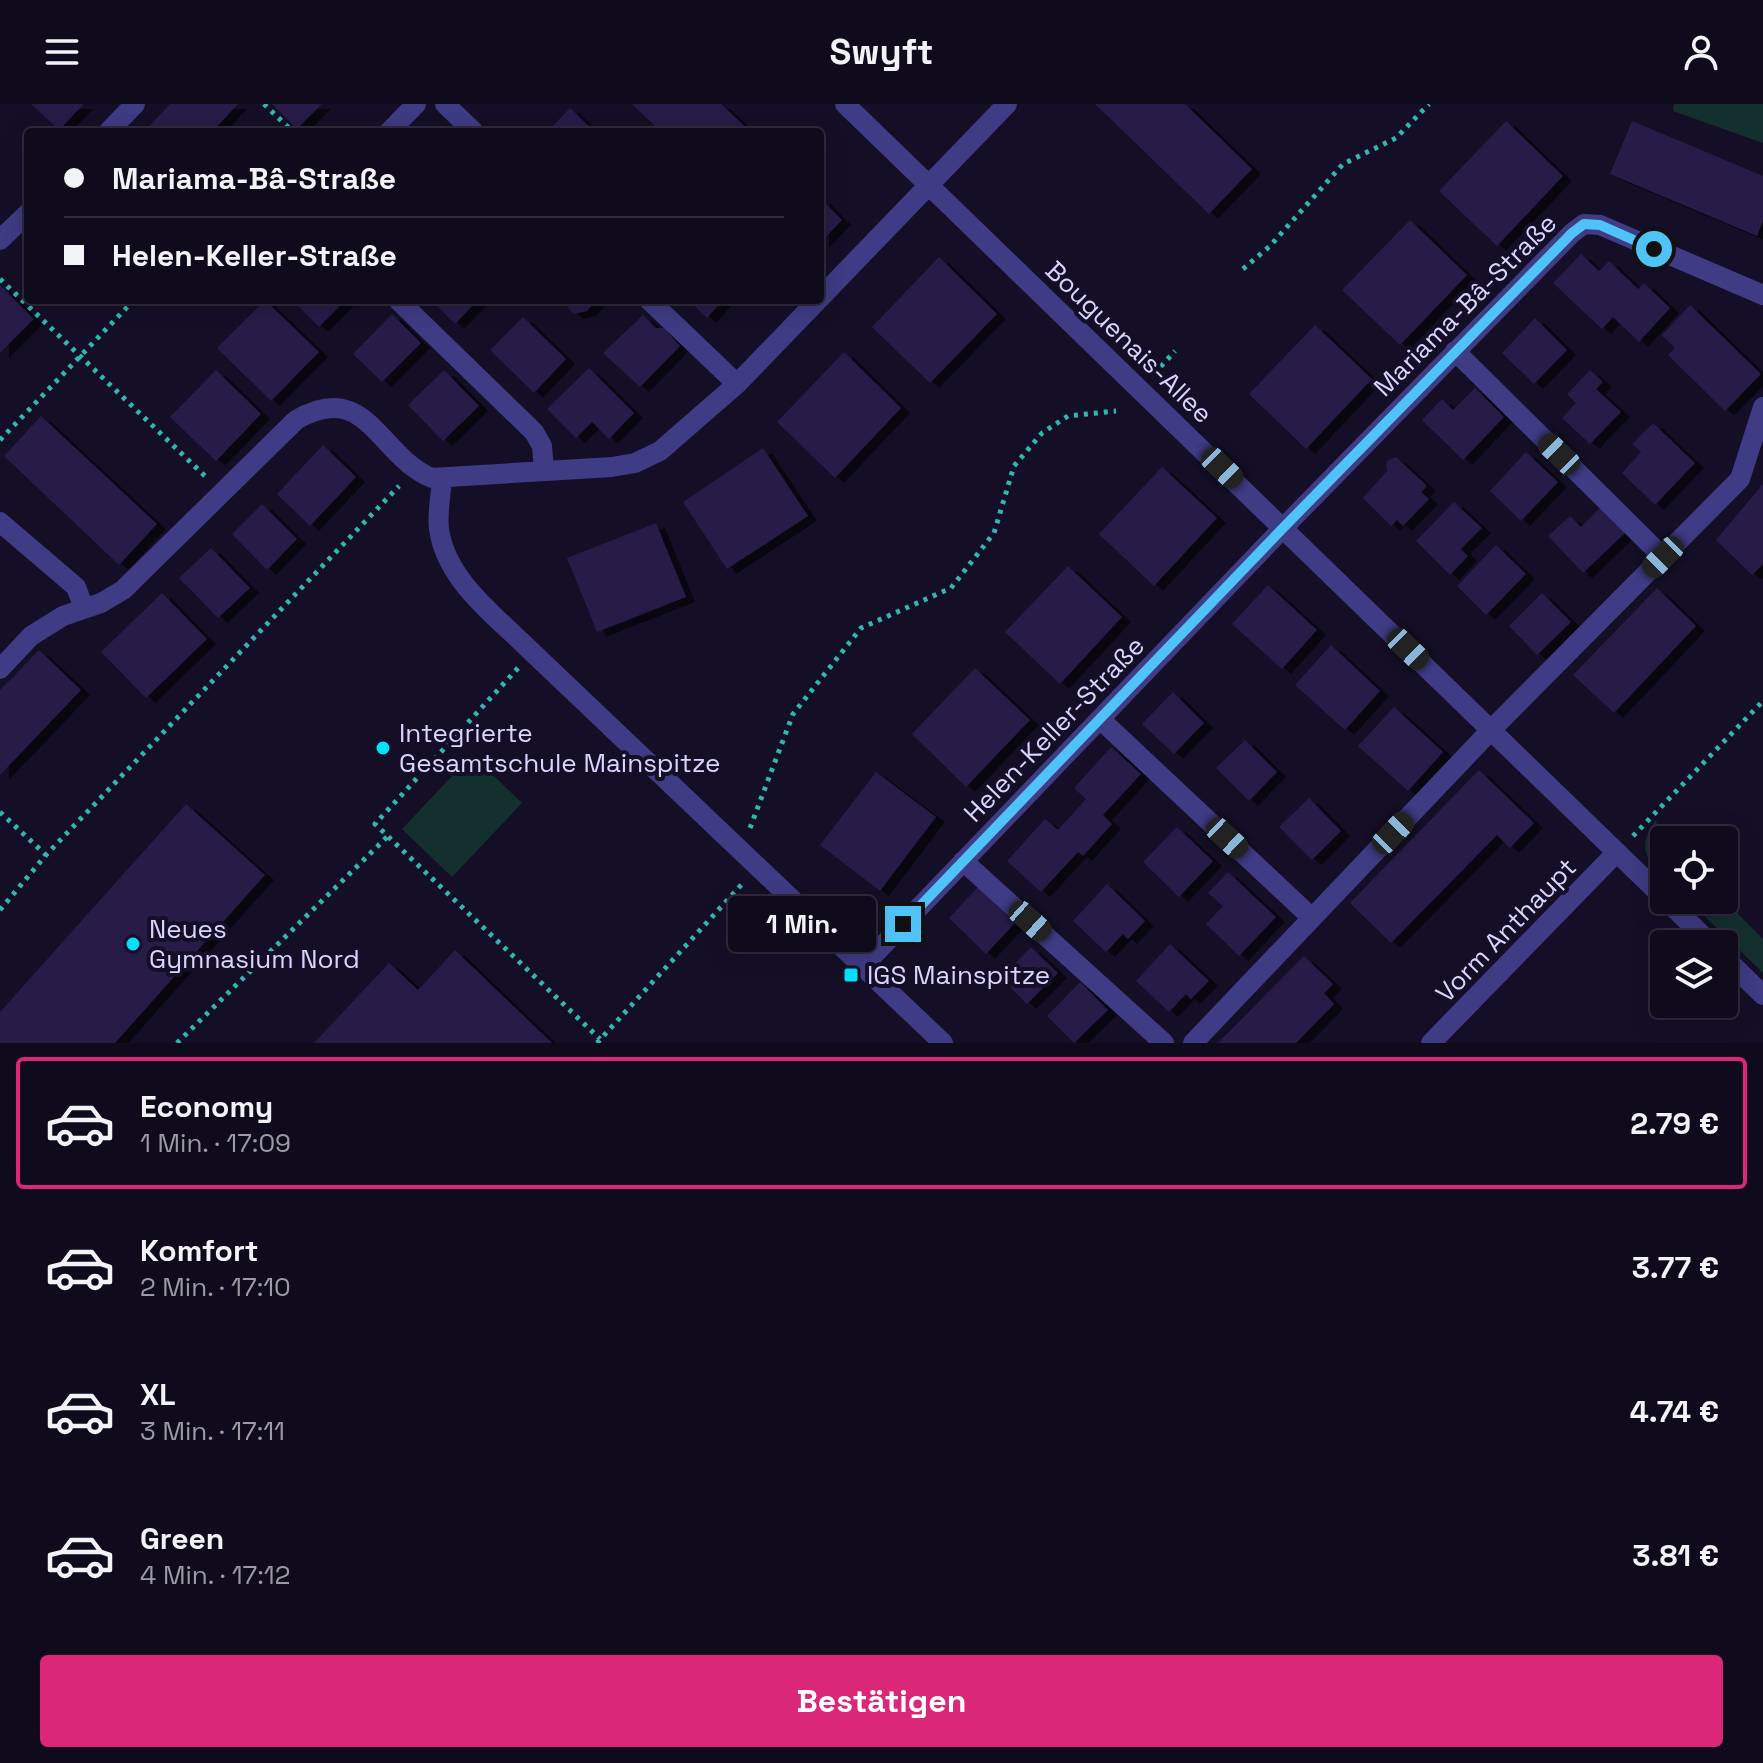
<!DOCTYPE html>
<html lang="de">
<meta charset="utf-8">
<style>
body{margin:0;font-family:"Space Grotesk",sans-serif;background:#1d1929;color:#f1f3f6;height:100vh;display:flex;flex-direction:column;font-size:30px;white-space:nowrap}
*{box-sizing:border-box;margin:0}
p{font-size:26px;color:#9b9ba3}
.icon{flex:none;width:44px;height:44px;fill:none;stroke:currentColor;stroke-width:2;stroke-linecap:round;stroke-linejoin:round}
.map{position:relative;height:939px;overflow:hidden}
.details{display:flex;flex-direction:column;background:#0f0b1c;flex:1}
.details>*{flex:none}
.banner{position:absolute;left:24px;top:24px;width:800px;height:176px;border-radius:8px;box-shadow:0 4px 20px #0003,0 0 0 2px #2f2b3b;display:grid;align-content:center;height:176px;padding:0 40px;background:#0f0b1c}
.fabs{position:absolute;left:1650px;top:722px;display:grid;gap:16px}
.fabs a{display:grid;place-items:center;width:88px;height:88px;border-radius:8px;background:#0f0b1c;box-shadow:0 4px 20px #0003,0 0 0 2px #2f2b3b;font-size:40px}
.end{position:absolute;width:36px;height:36px;margin:-18px;border:10px solid #4fc3f7;background:#111;box-shadow:0 0 0 4px #111}
.from{border-radius:50%}
.bubble{position:absolute;height:56px;border-radius:8px;background:#0f0b1c;box-shadow:0 4px 20px #0003,0 0 0 2px #2f2b3b;font-size:26px;font-weight:700;line-height:56px;text-align:center}
.car{position:absolute;width:24px;height:48px;margin:-24px -12px;border-radius:10px;box-shadow:0 0 6px 2px #0007;background:linear-gradient(#222 24%,#8ab4d8 0 40%,#222 0 76%,#8ab4d8 0 86%,#222 0)}
.banner b{display:flex;align-items:center;gap:28px;height:76px;font-size:30px}
.banner b+b{border-top:2px solid #2f2b3b}
.banner i{width:20px;height:20px;background:#f1f3f6}
ul{padding:14px 0 0;list-style:none}
li{display:flex;align-items:center;gap:24px;height:132px;margin:0 16px 12px;padding:0 24px;border:4px solid transparent;border-radius:8px}
li div{flex:1}
li b{display:block;font-size:30px}
li em{font-style:normal;font-weight:700}
li.selected{border-color:#db2777}
li>.icon{width:72px;height:72px;stroke-width:1.5}
.action{display:flex;gap:16px;margin-top:auto;padding:16px 40px}
.action a{flex:1;height:92px;border-radius:8px;background:#db2777;color:#fff;font-size:32px;font-weight:700;line-height:92px;text-align:center}
header{display:flex;justify-content:space-between;align-items:center;height:104px;padding:0 40px;background:#0f0b1c;font-size:36px;font-weight:700}
.map>svg:first-child{display:block}
.green{fill:#13302f}
.building{fill:#251c47;filter:url(#shadow)}
.lines{fill:none;stroke-linecap:round;stroke-linejoin:round}
.path{stroke:#31b6b0;stroke-width:5;stroke-dasharray:4 6;stroke-linecap:butt}
.street{stroke:#3f3b84;stroke-width:20}
.route{stroke:#4fc3f7;stroke-width:10}
.poi-dot{fill:#04dffb;stroke:#140f26;stroke-width:3}
.labels{text-anchor:middle;stroke-width:8;stroke-linejoin:round;paint-order:stroke}
.street-label{font-size:26px;fill:#dad5fe;stroke:#140f26}
.poi-label{font-size:26px;fill:#dad5fe;stroke:#140f26;text-anchor:start}
</style>
<header><svg class="icon" aria-label="menu" viewBox="0 0 24 24"><path d="M4 6h16M4 12h16M4 18h16"/></svg>Swyft<svg class="icon" aria-label="person" viewBox="0 0 24 24"><circle cx="12" cy="8" r="4"/><path d="M4 21q1-7 8-7t8 7"/></svg></header>
<div class="map">
<svg width="1763" height="939" viewBox="0 0 1763 939">
<defs>
<filter id="shadow"><feDropShadow dx="9" dy="5" stdDeviation="0" flood-color="#0009"/></filter>
</defs>
<rect width="100%" height="100%" fill="#140f26"/>
<path class="green" d="M1674,0H1763V39L1673,7Z
M472,651L522,699L452,773L402,725Z
M1656,716L1659,732L1664,737V772C1642,751 1639,742 1656,716Z
M1688,796H1724L1763,835V869Z"/>
<path class="building" d="M31,0H84L59,26Z
M170,0H238L212,28H144Z
M272,0H322L297,25Z
M632,0H721L751,28H661Z
M1095,0H1185L1252,65L1209,110Z
M570,4L595,28H547Z
M1506,17L1563,72L1497,142L1439,87Z
M1632,17L1763,72V117L1757,132L1610,70Z
M820,94L842,116L820,139Z
M1410,116L1467,171L1400,241L1342,186Z
M1581,150L1599,167L1609,157L1638,185L1644,179L1670,204L1639,238L1613,213L1602,225L1553,179Z
M939,153L997,210L930,279L872,223Z
M0,181L34,215L0,249Z
M265,196L319,248L271,297L217,244Z
M292,196H346L319,223Z
M431,196H478L455,220Z
M561,196H597L587,207L574,210Z
M688,196H723L707,214Z
M1690,201L1761,270L1725,307L1668,251L1675,244L1662,231Z
M392,210L421,239L382,278L353,250Z
M643,211L656,224H664L680,242L640,283L603,249Z
M523,213L566,255L534,289L490,246Z
M1535,214L1567,246L1534,280L1502,249Z
M1315,221L1372,275L1306,345L1249,290Z
M844,248L901,304L835,374L777,318Z
M589,264L634,309L609,335L592,318L576,334L547,305Z
M216,266L261,310L216,357L170,313Z
M444,266L479,302L443,337L408,301Z
M1590,266L1603,278L1596,285L1621,308L1590,340L1562,314L1576,299L1567,290Z
M1475,284L1504,313L1463,356L1422,316L1442,295L1453,306Z
M41,312L157,420L119,461L4,352Z
M1653,319L1695,359L1655,401L1622,369L1641,348L1632,340Z
M323,341L356,373L310,422L277,390Z
M763,344L808,412L727,465L683,398Z
M1526,348L1558,378L1521,417L1490,387Z
M1396,353L1427,382L1421,388L1429,395L1403,422L1397,416L1391,422L1363,394L1387,367L1386,360L1388,356Z
M1162,363L1217,414L1154,482L1099,430Z
M1763,380V460L1752,471L1716,436Z
M1454,398L1482,424L1461,445L1468,452L1450,471L1416,437Z
M262,400L297,435L267,466L232,430Z
M1601,403L1626,428L1583,469L1548,432L1570,412L1581,423Z
M656,419L686,493L597,528L567,454Z
M1496,441L1526,470L1486,511L1457,482Z
M211,444L250,484L218,514L179,474Z
M1068,462L1122,513L1060,580L1005,528Z
M1268,481L1317,526L1282,565L1232,520Z
M1657,484L1696,522L1614,609L1573,571Z
M162,489L207,535L146,594L101,548Z
M1542,489L1571,518L1537,551L1509,522Z
M1331,541L1380,587L1345,626L1295,581Z
M39,546L81,586L0,671V586Z
M975,564L1030,616L966,683L912,630Z
M1173,588L1204,619L1174,650L1142,620Z
M1394,603L1443,648L1408,687L1358,642Z
M1245,636L1277,668L1249,697L1216,664Z
M1111,643L1141,670L1103,711L1112,720L1083,752L1078,748L1041,788L1007,757L1045,715L1058,726L1086,695L1074,684Z
M1479,666L1534,719L1510,744L1497,731L1391,839L1350,799Z
M876,668L936,713L880,787L820,741Z
M1309,694L1341,727L1312,756L1279,723Z
M186,700L265,771L115,939H0V908Z
M1177,723L1213,757L1179,793L1143,758Z
M1228,768L1276,813L1239,852L1206,820L1223,802L1208,789Z
M1107,780L1145,817L1128,835L1123,830L1106,848L1073,817Z
M978,783L1016,818L986,850L949,814Z
M1170,840L1209,877L1191,895L1186,890L1169,908L1136,877Z
M1031,843L1058,869L1027,900L1001,874Z
M455,846L552,939H314L389,859L418,886Z
M1304,852L1333,880L1324,889L1334,900L1296,939H1218Z
M1080,878L1108,906L1074,939L1047,912Z"/>
<g class="lines">
<path class="path" d="M264,0L293,28
M1243,165L1270,142L1343,60L1396,34L1429,0
M0,175L207,374
M1154,270L1175,247
M0,336L134,196
M518,564L375,720L600,935
M0,708L46,751
M750,724L793,610L861,524L951,484L994,429L1014,362L1042,329L1068,312L1116,307
M1633,732L1763,597
M0,806L46,751L399,382
M177,939L388,732
M597,939L742,780"/>
<path class="street" d="M445,0L474,28
M845,0L1664,794
M108,28L135,0
M389,28L416,0
M0,136L28,109
M820,194L1007,0
M398,196L534,328L542,342L544,367
M649,196L737,280
M1455,247L1663,453
M442,374C441,391 437,409 439,425C446,477 497,513 532,548L943,939
M0,418L76,483L84,504
M0,565L31,532L63,512L101,499L123,486L296,316C367,274 379,353 432,374L612,363L635,359L660,347L737,280L818,196
M1100,615L1312,814
M963,757L1164,939
M1666,796L1711,840
M1724,853L1763,891
M863,862L1283,424L1572,129L1584,120L1600,121L1763,191
M1193,939L1492,625L1740,375L1763,303
M1431,939L1617,748"/>
</g>
<g class="lines">
<path class="route" d="M903,820L1283,424L1572,129L1584,120L1600,121L1654,145"/>
</g>
<g class="poi-dot">
<circle cx="383" cy="644" r="8"/>
<circle cx="133" cy="840" r="8"/>
<rect x="843" y="863" width="16" height="16" rx="4"/>
</g>
<g class="labels">
<g class="street-label">
<text transform="translate(1465 201) rotate(-45)" y="9">Mariama-Bâ-Straße</text>
<text transform="translate(1129 238) rotate(44)" y="9">Bouguenais-Allee</text>
<text transform="translate(1054 625) rotate(-46)" y="9">Helen-Keller-Straße</text>
<text transform="translate(1506 826) rotate(-46)" y="9">Vorm Anthaupt</text>
</g>
<g class="poi-label">
<text x="399" y="638">Integrierte<tspan x="399" dy="30">Gesamtschule Mainspitze</tspan></text>
<text x="149" y="834">Neues<tspan x="149" dy="30">Gymnasium Nord</tspan></text>
<text x="867" y="880">IGS Mainspitze</text>
</g>
</g>
</svg>
<div class="fabs">
<a><svg class="icon" aria-label="locate" viewBox="0 0 24 24"><circle cx="12" cy="12" r="6"/><path d="M12 2v4M12 18v4M2 12h4M18 12h4"/></svg></a>
<a><svg class="icon" aria-label="layers" viewBox="0 0 24 24"><path d="M12 4l9 5-9 5-9-5zM3 14l9 5 9-5"/></svg></a>
</div>
<i class="end from" style="left:1654px;top:145px"></i>
<i class="end" style="left:903px;top:820px"></i>
<div class="bubble" style="left:728px;top:792px;width:148px">1 Min.</div>
<i class="car" style="left:1559px;top:350px;rotate:314deg"></i>
<i class="car" style="left:1222px;top:364px;rotate:134deg"></i>
<i class="car" style="left:1663px;top:453px;rotate:225deg"></i>
<i class="car" style="left:1408px;top:545px;rotate:134deg"></i>
<i class="car" style="left:1393px;top:729px;rotate:44deg"></i>
<i class="car" style="left:1227px;top:734px;rotate:133deg"></i>
<i class="car" style="left:1030px;top:817px;rotate:132deg"></i>
<div class="banner">
<b><i class="from"></i>Mariama-Bâ-Straße</b>
<b><i></i>Helen-Keller-Straße</b>
</div>
</div>
<section class="details">
<ul>
<li class="selected"><svg class="icon" aria-label="car" viewBox="0 0 24 24"><path d="M5 17H2v-5l4-1 3-4h7l3 4 3 1v5h-3M9 17h6M6 11h13"/><circle cx="7" cy="17" r="2"/><circle cx="17" cy="17" r="2"/></svg><div><b>Economy</b><p>1 Min. · 17:09</p></div><em>2.79 €</em></li>
<li><svg class="icon" aria-label="car" viewBox="0 0 24 24"><path d="M5 17H2v-5l4-1 3-4h7l3 4 3 1v5h-3M9 17h6M6 11h13"/><circle cx="7" cy="17" r="2"/><circle cx="17" cy="17" r="2"/></svg><div><b>Komfort</b><p>2 Min. · 17:10</p></div><em>3.77 €</em></li>
<li><svg class="icon" aria-label="car" viewBox="0 0 24 24"><path d="M5 17H2v-5l4-1 3-4h7l3 4 3 1v5h-3M9 17h6M6 11h13"/><circle cx="7" cy="17" r="2"/><circle cx="17" cy="17" r="2"/></svg><div><b>XL</b><p>3 Min. · 17:11</p></div><em>4.74 €</em></li>
<li><svg class="icon" aria-label="car" viewBox="0 0 24 24"><path d="M5 17H2v-5l4-1 3-4h7l3 4 3 1v5h-3M9 17h6M6 11h13"/><circle cx="7" cy="17" r="2"/><circle cx="17" cy="17" r="2"/></svg><div><b>Green</b><p>4 Min. · 17:12</p></div><em>3.81 €</em></li>
</ul>
<div class="action"><a>Bestätigen</a></div>
</section>
